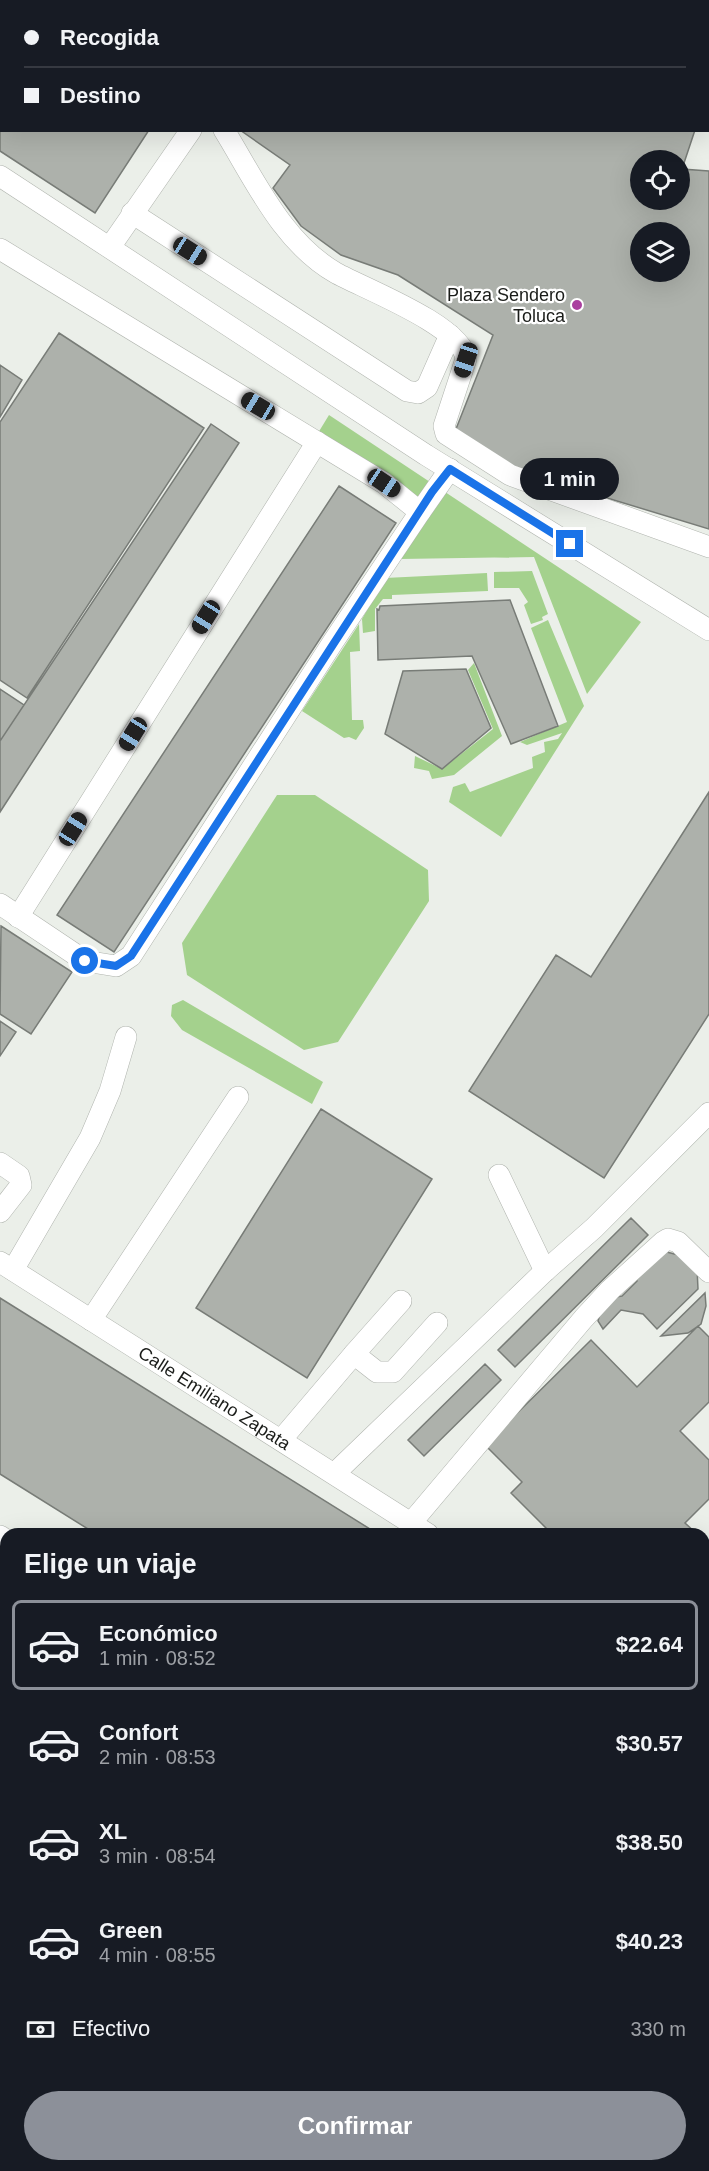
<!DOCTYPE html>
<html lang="es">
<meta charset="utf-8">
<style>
body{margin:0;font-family:Arial,sans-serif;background:#242831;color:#f1f3f6;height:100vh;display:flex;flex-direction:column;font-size:22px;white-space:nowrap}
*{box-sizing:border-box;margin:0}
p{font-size:20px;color:#9ea1a6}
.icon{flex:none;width:33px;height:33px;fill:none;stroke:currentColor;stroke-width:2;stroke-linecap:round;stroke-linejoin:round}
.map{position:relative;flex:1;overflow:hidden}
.details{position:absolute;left:0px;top:1528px;width:710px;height:644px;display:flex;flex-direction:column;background:#171b24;border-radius:18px 18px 0 0;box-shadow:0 6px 24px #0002}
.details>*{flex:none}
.banner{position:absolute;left:0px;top:0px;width:710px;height:132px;box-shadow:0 6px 24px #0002;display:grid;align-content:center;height:132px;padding:0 24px;background:#171b24}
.fabs{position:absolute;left:630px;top:150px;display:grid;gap:12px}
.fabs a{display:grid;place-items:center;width:60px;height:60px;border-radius:50%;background:#171b24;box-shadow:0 6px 24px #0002;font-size:30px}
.end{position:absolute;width:27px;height:27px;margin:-14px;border:8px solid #1a73e8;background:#fff;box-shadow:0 0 0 3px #fff}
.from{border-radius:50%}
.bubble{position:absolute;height:42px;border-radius:21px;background:#171b24;box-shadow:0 6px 24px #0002;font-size:20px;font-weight:600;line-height:42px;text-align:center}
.car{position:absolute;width:18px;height:36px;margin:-18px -9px;border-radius:8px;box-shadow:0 0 4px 2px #0007;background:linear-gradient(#222 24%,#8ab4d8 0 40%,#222 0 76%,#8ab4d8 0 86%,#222 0)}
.banner b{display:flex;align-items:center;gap:21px;height:57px;font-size:22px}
.banner b+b{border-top:2px solid #363941}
.banner i{width:15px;height:15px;background:#f1f3f6}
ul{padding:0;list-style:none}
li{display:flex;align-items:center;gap:18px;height:90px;margin:0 12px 9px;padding:0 12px;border:3px solid transparent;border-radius:9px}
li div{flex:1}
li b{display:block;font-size:22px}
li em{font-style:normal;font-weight:600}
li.on{border-color:#8c9099}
li>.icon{width:54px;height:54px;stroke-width:1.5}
h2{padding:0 24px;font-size:27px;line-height:72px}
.pay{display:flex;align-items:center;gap:15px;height:66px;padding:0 24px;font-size:22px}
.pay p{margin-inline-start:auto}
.cta{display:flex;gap:12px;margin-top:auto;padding:12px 24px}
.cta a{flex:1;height:69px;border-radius:36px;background:#8c9099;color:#fff;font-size:24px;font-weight:600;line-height:69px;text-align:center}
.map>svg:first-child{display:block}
.green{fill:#a4d18d}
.building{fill:#adb1ab;stroke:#787c77;stroke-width:1.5;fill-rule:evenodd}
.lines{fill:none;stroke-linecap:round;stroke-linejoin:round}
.minor-casing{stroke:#b0b4ae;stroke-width:22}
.major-casing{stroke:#b0b4ae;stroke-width:28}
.minor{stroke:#fff;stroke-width:21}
.major{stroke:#fff;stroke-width:27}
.route{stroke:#1a73e8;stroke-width:8}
.poi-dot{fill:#aa3f9f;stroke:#fff;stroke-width:2}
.labels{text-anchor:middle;stroke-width:4.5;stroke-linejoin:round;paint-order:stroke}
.poi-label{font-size:18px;fill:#1a1c19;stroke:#fff;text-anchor:end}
.street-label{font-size:18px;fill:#1a1c19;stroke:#fff}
</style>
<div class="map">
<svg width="709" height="2171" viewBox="0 0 709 2171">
<rect width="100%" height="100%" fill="#ebefe9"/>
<path class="green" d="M329,415L641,622L587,694L534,557L400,559L413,518L318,433Z
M532,571L548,614L542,617L543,620L531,624L524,605L528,602L519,588H494V572Z
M487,573L488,591L392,595V599H383L375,609V631L363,633L362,619L385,578Z
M548,620L584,706L501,837L449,802L453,787L465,783L470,792L533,768L532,757L545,752L544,742L558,739L562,733L527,745L520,742L567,722L531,628Z
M359,624L360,651L350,652L352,720H363L364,728L356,740L349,737L344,738L302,711Z
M474,663L502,736L454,775L432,779L429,771L414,768L415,756L442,769L493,729L468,670Z
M277,795H315L428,870L429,901L338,1042L304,1050L187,975L182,943Z
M183,1000L323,1082L312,1104L182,1030L171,1016L172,1005Z"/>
<path class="building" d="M0,0H235L2,2V130H149L95,213L0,151Z
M288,0H467L470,2H287Z
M240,130H695L682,169L709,171V529L512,469L456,429L493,335L398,275L341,255L301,226L273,188L290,165ZM640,160H680V200H640ZM640,232H680V272H640Z
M59,333L204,428L27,698L0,680V422Z
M0,365L22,380L0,417Z
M211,424L239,443L0,812V741Z
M339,486L396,523L114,952L57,915Z
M510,600L558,726L511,744L472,656L378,660L377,609L379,610L380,606Z
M466,669L491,728L442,769L385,734L403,671Z
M0,689L24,705L0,741Z
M709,792V1014L604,1178L469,1091L556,955L591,977Z
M1,926L72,972L31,1034L0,1014Z
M0,1021L16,1032L0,1056Z
M321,1109L432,1179L307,1378L196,1308Z
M631,1218L648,1235L515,1367L498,1350Z
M659,1250L682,1256L697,1268L698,1289L657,1329L643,1314L621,1310L603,1329L598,1321L604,1299L622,1296L637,1281L635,1273Z
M705,1293L706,1306L701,1324L688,1333L661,1336Z
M0,1298L378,1534H96L0,1474Z
M698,1326L709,1337V1402L680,1431L709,1460V1499L685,1523L697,1534H552L511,1493L522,1482L485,1445L591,1340L637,1387Z
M485,1364L501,1380L424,1456L408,1440Z
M704,1541L709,1547V1565L704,1570Z
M0,1597L6,1601V1781L0,1778Z
M62,2166H316L311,2171H67Z"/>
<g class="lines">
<defs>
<g id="minor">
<path d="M487,0L490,2"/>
<path d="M276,2L277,0"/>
<path d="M708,76L709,73"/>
<path d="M224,130C255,180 282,242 336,273C363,288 463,326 466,359L444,426L446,434L510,475L709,547"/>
<path d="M0,176L426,455L709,630"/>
<path d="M132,213L407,391L418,393L427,387L450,335"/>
<path d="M110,247L191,130"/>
<path d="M0,249L384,483L420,512L333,642L131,956L116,966L85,961L0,904"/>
<path d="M420,512L450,469"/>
<path d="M18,917L317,442"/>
<path d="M0,1163L19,1176L21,1185L0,1212"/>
<path d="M499,1175L545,1271"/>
<path id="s1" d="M0,1262L428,1534"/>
<path d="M13,1270L90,1138L110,1091L126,1037"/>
<path d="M401,1301L354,1354L377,1372H393L437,1323"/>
<path d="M91,1320L238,1097"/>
<path d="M281,1440L354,1354"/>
<path d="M335,1473L545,1271L594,1228L709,1113"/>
<path d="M411,1523L584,1318L610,1290L663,1242L668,1239L678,1242L709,1272"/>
<path d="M0,1536L6,1540"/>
<path d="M704,1710L709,1714"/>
<path d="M0,1875L6,1869"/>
<path d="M704,1916L709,1915"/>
<path d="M704,2126L709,2121"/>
<path d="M427,2171L432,2166"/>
<path d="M657,2171L662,2166"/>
</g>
<path id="major" d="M704,1945L709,1940
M704,2100L709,2095
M475,2171L480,2166
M631,2171L636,2166"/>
</defs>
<use href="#minor" class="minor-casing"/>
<use href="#major" class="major-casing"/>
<use href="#minor" class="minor"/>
<use href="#major" class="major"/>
</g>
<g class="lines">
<path class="route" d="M85,961L116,966L131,956L432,492L450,469L570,544"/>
</g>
<circle class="poi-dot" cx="577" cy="305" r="6"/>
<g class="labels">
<g class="poi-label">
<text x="565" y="301">Plaza Sendero<tspan x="565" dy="21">Toluca</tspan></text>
</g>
<g class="street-label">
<text dy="6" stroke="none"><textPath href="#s1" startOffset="254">Calle Emiliano Zapata</textPath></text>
</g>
</g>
</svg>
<div class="fabs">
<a><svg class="icon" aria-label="locate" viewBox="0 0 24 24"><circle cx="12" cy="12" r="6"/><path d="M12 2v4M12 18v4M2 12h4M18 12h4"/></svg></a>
<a><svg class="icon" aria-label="layers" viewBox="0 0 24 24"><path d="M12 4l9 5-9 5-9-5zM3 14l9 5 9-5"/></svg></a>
</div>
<i class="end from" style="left:85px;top:961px"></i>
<i class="end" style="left:570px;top:544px"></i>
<div class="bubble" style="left:520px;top:458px;width:99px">1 min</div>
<i class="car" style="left:190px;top:251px;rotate:122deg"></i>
<i class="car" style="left:466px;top:360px;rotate:198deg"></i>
<i class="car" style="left:258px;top:406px;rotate:301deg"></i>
<i class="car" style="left:384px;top:483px;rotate:124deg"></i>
<i class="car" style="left:206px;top:617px;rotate:212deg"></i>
<i class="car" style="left:133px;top:734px;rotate:212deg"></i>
<i class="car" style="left:73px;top:829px;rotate:32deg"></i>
<div class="banner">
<b><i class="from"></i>Recogida</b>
<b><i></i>Destino</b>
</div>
<section class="details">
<h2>Elige un viaje</h2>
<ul>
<li class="on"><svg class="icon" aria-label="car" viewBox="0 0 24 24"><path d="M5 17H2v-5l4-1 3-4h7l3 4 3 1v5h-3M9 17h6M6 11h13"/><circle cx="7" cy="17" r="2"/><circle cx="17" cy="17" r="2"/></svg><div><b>Económico</b><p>1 min · 08:52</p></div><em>$22.64</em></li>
<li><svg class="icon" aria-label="car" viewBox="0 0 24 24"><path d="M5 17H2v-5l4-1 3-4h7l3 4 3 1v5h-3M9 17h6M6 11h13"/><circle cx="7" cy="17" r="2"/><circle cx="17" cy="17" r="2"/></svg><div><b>Confort</b><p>2 min · 08:53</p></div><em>$30.57</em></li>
<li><svg class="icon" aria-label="car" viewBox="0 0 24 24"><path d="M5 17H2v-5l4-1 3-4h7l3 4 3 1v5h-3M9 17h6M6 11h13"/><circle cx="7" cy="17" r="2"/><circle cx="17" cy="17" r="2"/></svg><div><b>XL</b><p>3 min · 08:54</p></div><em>$38.50</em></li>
<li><svg class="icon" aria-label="car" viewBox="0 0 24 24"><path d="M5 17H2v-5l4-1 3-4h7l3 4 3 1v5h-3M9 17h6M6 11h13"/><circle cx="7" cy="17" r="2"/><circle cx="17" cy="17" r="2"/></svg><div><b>Green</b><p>4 min · 08:55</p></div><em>$40.23</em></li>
</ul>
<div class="pay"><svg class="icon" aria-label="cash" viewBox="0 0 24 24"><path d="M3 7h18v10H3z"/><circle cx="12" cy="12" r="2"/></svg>Efectivo<p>330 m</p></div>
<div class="cta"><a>Confirmar</a></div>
</section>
</div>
